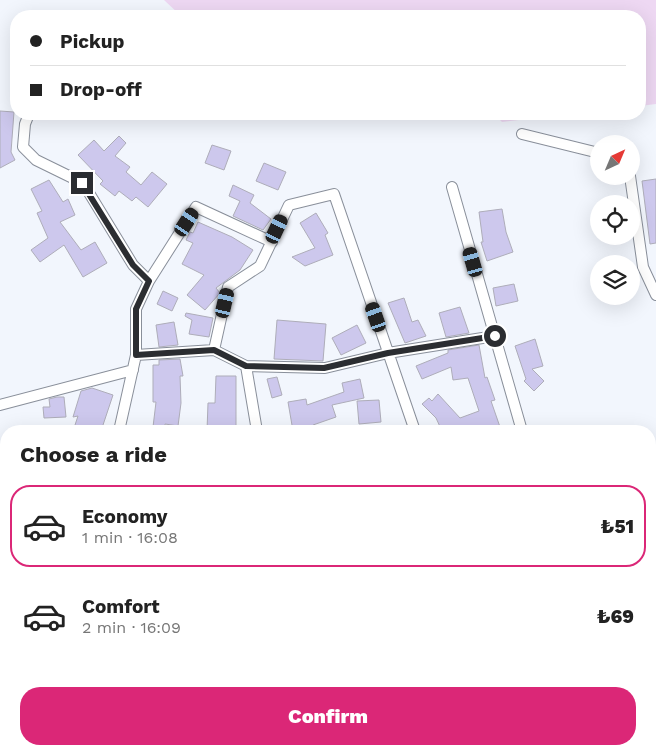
<!DOCTYPE html>
<meta charset="utf-8">
<style>
body{margin:0;font-family:"Work Sans",sans-serif;background:#f6f6f6;color:#222;height:100vh;display:flex;flex-direction:column;font-size:19px;white-space:nowrap}
*{box-sizing:border-box;margin:0}
p{font-size:16px;color:#767676}
.icon{flex:none;width:28px;height:28px;fill:none;stroke:currentColor;stroke-width:2;stroke-linecap:round;stroke-linejoin:round}
.map{position:relative;flex:1;overflow:hidden}
.panel{position:absolute;left:0px;top:425px;width:656px;height:330px;display:flex;flex-direction:column;background:#fff;border-radius:20px 20px 0 0;box-shadow:0 5px 20px #0002}
.panel>*{flex:none}
.top-card{position:absolute;left:10px;top:10px;width:636px;height:110px;border-radius:20px;box-shadow:0 5px 20px #0002;display:grid;align-content:center;height:110px;padding:0 20px;background:#fff}
.needle{width:32px;rotate:44deg}
.buttons{position:absolute;left:590px;top:135px;display:grid;gap:10px}
.buttons a{display:grid;place-items:center;width:50px;height:50px;border-radius:50%;background:#fff;box-shadow:0 5px 20px #0002;font-size:25px}
.end{position:absolute;width:22px;height:22px;margin:-11px;border:6px solid #2b2d31;background:#fff;box-shadow:0 0 0 2px #fff}
.from{border-radius:50%}
.car{position:absolute;width:15px;height:30px;margin:-15px -8px;border-radius:6px;box-shadow:0 0 4px 1px #0007;background:linear-gradient(#222 24%,#8ab4d8 0 40%,#222 0 76%,#8ab4d8 0 86%,#222 0)}
.top-card b{display:flex;align-items:center;gap:18px;height:48px;font-size:19px}
.top-card b+b{border-top:1px solid #e0e0e0}
.top-card i{width:12px;height:12px;background:#222}
ul{padding:0;list-style:none}
li{display:flex;align-items:center;gap:15px;height:82px;margin:0 10px 8px;padding:0 10px;border:2px solid transparent;border-radius:20px}
li div{flex:1}
li b{display:block;font-size:19px}
li em{font-style:normal;font-weight:800}
li.current{border-color:#db2777}
li>.icon{width:45px;height:45px;stroke-width:1.5}
h2{padding:0 20px;font-size:22px;line-height:60px}
.button{display:flex;gap:10px;margin-top:auto;padding:10px 20px}
.button a{flex:1;height:58px;border-radius:20px;background:#db2777;color:#fff;font-size:20px;font-weight:800;line-height:58px;text-align:center}
.map>svg:first-child{display:block}
.green{fill:#eed8f3}
.building{fill:#cdc8ed;stroke:#aeadb9}
.lines{fill:none;stroke-linecap:round;stroke-linejoin:round}
.minor-casing{stroke:#898f9a;stroke-width:12}
.tertiary-casing{stroke:#898f9a;stroke-width:15}
.minor{stroke:#fff;stroke-width:10}
.tertiary{stroke:#fff;stroke-width:12}
.route{stroke:#2b2d31;stroke-width:6}
</style>
<div class="map">
<svg width="656" height="755" viewBox="0 0 656 755">
<rect width="100%" height="100%" fill="#f2f6fd"/>
<path class="green" d="M164,0H656V104L640,106V16H181Z
M494,114H571L502,122Z"/>
<path class="building" d="M0,111L14,112L11,152L15,160L0,168Z
M119,136L126,143L115,156L130,167L126,172L141,185L152,172L167,184L148,207L136,197L132,201L119,191L115,196L100,184L103,181L78,155L94,140L104,151Z
M212,145L231,151L224,170L205,163Z
M264,163L286,172L278,190L256,181Z
M656,179V243L650,244L642,181Z
M49,180L63,202L68,199L75,215L60,222L81,250L95,242L107,263L83,277L64,245L40,262L31,250L48,238L37,213L42,211L31,189Z
M233,185L254,195L250,203L271,219L263,230L233,216L240,201L229,196Z
M502,209L506,232L513,252L487,261L481,242H483L479,212Z
M316,213L328,233L325,235L333,255L305,266L292,257L315,248L300,223Z
M198,222L232,237L253,250L240,270L216,288L220,293L205,310L187,295L204,275L182,264L193,243L186,240L190,232L193,233Z
M514,284L518,301L496,306L493,288Z
M163,291L178,298L172,311L157,304Z
M404,298L412,322L418,320L426,336L405,343L388,303Z
M460,307L469,333L446,337L439,313Z
M186,313L213,318L209,337L189,334L192,320L185,316Z
M277,320L326,324L323,361L274,359Z
M174,322L178,345L159,347L156,325Z
M357,325L366,343L341,355L332,338Z
M535,339L543,366L532,369L544,381L534,391L524,381L526,379L515,346Z
M479,345L485,378L487,377L495,400L491,401L500,427L488,431H442L436,418L422,404L429,398L432,401L438,394L460,418L479,411L468,378L453,380L451,367L422,379L416,366L448,353V350Z
M180,359L183,376H180L181,403L178,426L165,424V429L153,427L156,402H153V365H159V360Z
M216,376H236V431H207L208,403H215Z
M277,377L282,395L272,398L267,379Z
M360,379L364,398L332,405L336,417L313,425L314,431H293L288,402L306,399L307,405L344,392L342,383Z
M92,388L113,395L101,431H73L78,416L73,417L81,391Z
M57,397H64L66,417L44,418L43,407H50L49,399Z
M379,400L381,422L359,424L357,401Z"/>
<g class="lines">
<defs>
<path id="minor" d="M29,114L25,124L23,147L36,160L83,183L133,265L149,281
M522,134L599,153
M630,176L643,267L656,295
M452,187L522,431
M136,355L214,350
M246,366L325,368L388,353L495,336
M0,405L133,370
M119,431L136,355V309L149,281L196,207L272,242
M257,431L246,366L214,350L228,287L260,266L289,205L334,194L415,431
M650,478L656,476
M0,560L6,551
M0,642L6,649
M0,670L6,665
M288,749L305,755
M643,749L656,754
M148,755V749"/>
<path id="tertiary" d="M0,538L6,544
M242,749L246,755"/>
</defs>
<use href="#minor" class="minor-casing"/>
<use href="#tertiary" class="tertiary-casing"/>
<use href="#minor" class="minor"/>
<use href="#tertiary" class="tertiary"/>
</g>
<g class="lines">
<path class="route" d="M82,183L133,265L149,281L136,309V355L214,350L246,366L324,368L388,353L495,336"/>
</g>
</svg>
<div class="buttons">
<a><svg class="needle" viewBox="-14 -14 28 28"><path d="M0-13l5 13h-10z" fill="#e53935"/><path d="M0 13l5-13h-10z" fill="#767676"/></svg></a>
<a><svg class="icon" aria-label="locate" viewBox="0 0 24 24"><circle cx="12" cy="12" r="6"/><path d="M12 2v4M12 18v4M2 12h4M18 12h4"/></svg></a>
<a><svg class="icon" aria-label="layers" viewBox="0 0 24 24"><path d="M12 4l9 5-9 5-9-5zM3 14l9 5 9-5"/></svg></a>
</div>
<i class="end from" style="left:495px;top:336px"></i>
<i class="end" style="left:82px;top:183px"></i>
<i class="car" style="left:187px;top:222px;rotate:33deg"></i>
<i class="car" style="left:277px;top:229px;rotate:25deg"></i>
<i class="car" style="left:473px;top:262px;rotate:344deg"></i>
<i class="car" style="left:225px;top:303px;rotate:13deg"></i>
<i class="car" style="left:376px;top:317px;rotate:341deg"></i>
<div class="top-card">
<b><i class="from"></i>Pickup</b>
<b><i></i>Drop-off</b>
</div>
<section class="panel">
<h2>Choose a ride</h2>
<ul>
<li class="current"><svg class="icon" aria-label="car" viewBox="0 0 24 24"><path d="M5 17H2v-5l4-1 3-4h7l3 4 3 1v5h-3M9 17h6M6 11h13"/><circle cx="7" cy="17" r="2"/><circle cx="17" cy="17" r="2"/></svg><div><b>Economy</b><p>1 min · 16:08</p></div><em>₺51</em></li>
<li><svg class="icon" aria-label="car" viewBox="0 0 24 24"><path d="M5 17H2v-5l4-1 3-4h7l3 4 3 1v5h-3M9 17h6M6 11h13"/><circle cx="7" cy="17" r="2"/><circle cx="17" cy="17" r="2"/></svg><div><b>Comfort</b><p>2 min · 16:09</p></div><em>₺69</em></li>
</ul>
<div class="button"><a>Confirm</a></div>
</section>
</div>
